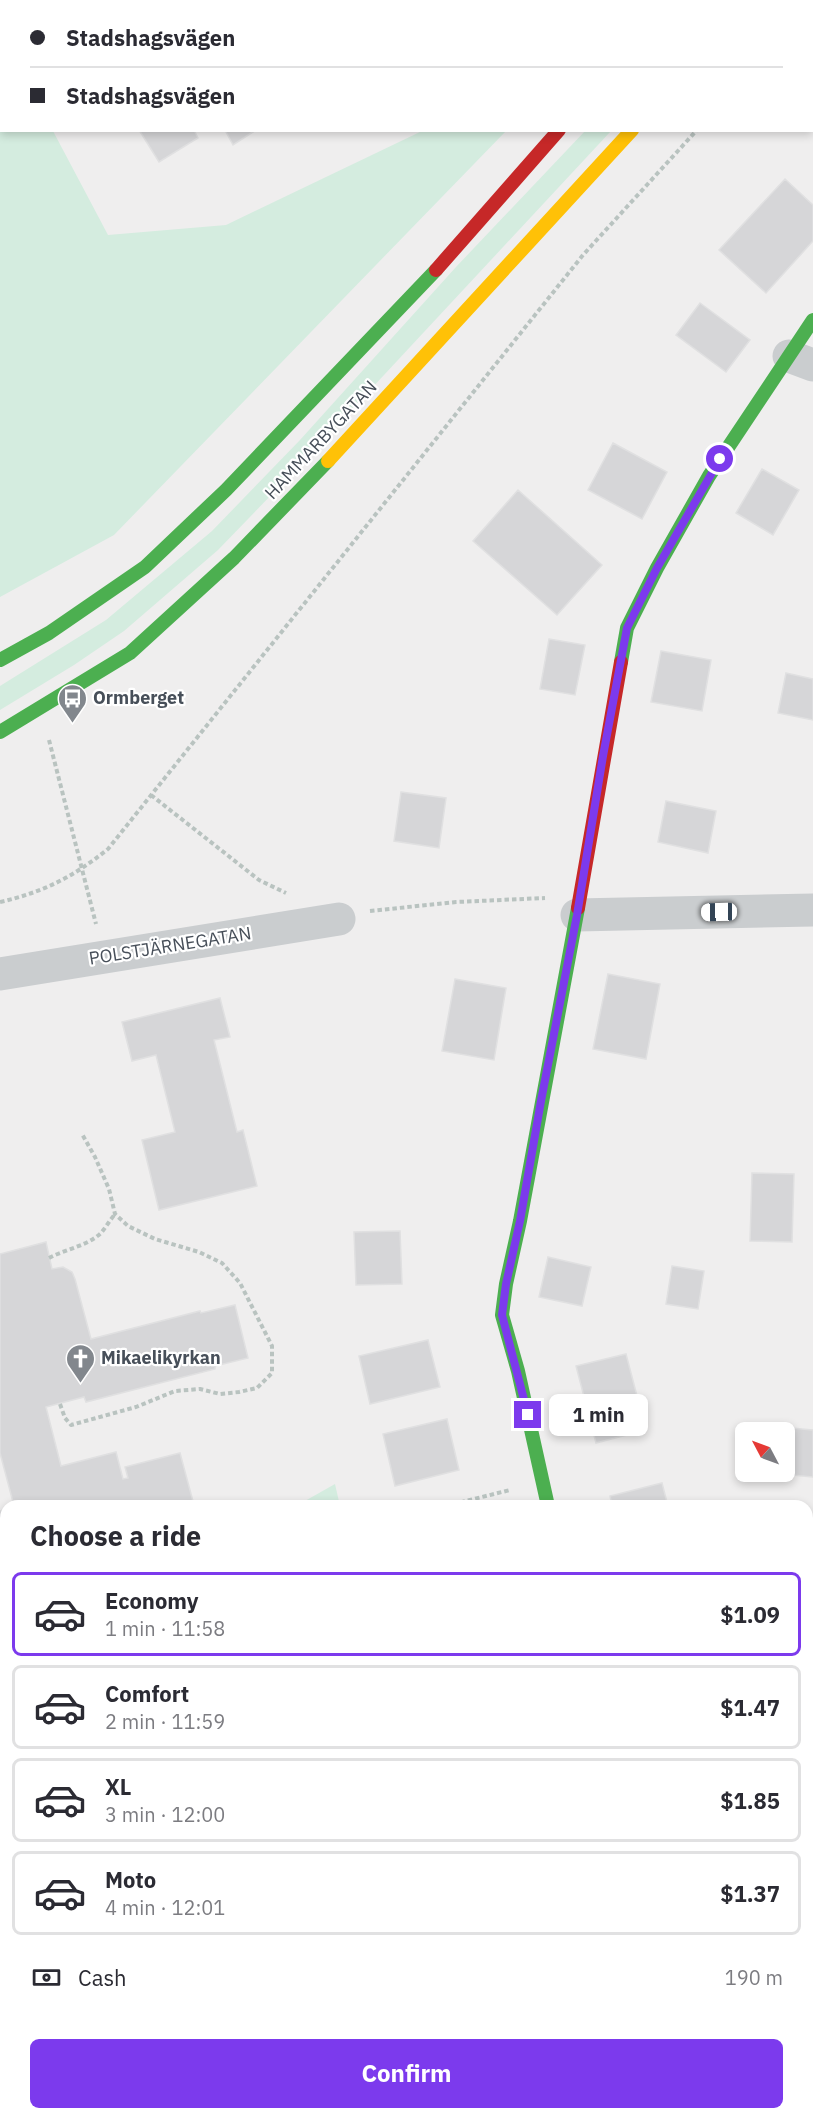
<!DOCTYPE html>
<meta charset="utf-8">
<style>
body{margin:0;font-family:"IBM Plex Sans",sans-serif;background:#f2f2f3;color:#2b2b33;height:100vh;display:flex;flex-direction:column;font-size:22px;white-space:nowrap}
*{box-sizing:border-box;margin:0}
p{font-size:20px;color:#7c7c81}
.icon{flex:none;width:33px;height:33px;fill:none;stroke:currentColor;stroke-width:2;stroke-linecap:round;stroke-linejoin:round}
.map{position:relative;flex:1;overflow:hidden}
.panel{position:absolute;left:0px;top:1500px;width:813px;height:620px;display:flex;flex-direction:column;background:#fff;border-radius:18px 18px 0 0;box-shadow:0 3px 9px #0003}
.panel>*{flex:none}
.hud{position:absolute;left:0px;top:0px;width:813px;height:132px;box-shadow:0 3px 9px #0003;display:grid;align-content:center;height:132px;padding:0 30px;background:#fff}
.needle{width:39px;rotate:311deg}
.fabs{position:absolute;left:735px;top:1422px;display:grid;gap:12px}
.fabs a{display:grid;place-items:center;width:60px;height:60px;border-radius:9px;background:#fff;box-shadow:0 3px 9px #0003;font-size:30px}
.end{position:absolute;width:27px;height:27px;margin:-14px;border:8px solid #7c3aed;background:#fff;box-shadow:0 0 0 3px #fff}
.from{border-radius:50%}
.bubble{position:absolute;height:42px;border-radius:9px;background:#fff;box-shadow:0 3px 9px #0003;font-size:20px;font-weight:700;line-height:42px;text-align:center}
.car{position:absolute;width:18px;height:36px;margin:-18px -9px;border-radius:8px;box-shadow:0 0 4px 2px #0007;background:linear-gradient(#fff 24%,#345 0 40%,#fff 0 76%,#345 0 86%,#fff 0)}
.hud b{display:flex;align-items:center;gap:21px;height:57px;font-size:22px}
.hud b+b{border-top:2px solid #e1e1e2}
.hud i{width:15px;height:15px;background:#2b2b33}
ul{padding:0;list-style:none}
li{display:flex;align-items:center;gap:18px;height:84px;margin:0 12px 9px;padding:0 18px;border:3px solid #e1e1e2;border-radius:9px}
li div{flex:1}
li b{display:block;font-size:22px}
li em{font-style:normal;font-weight:700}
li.active{border-color:#7c3aed}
li>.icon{width:54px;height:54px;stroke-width:1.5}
h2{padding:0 30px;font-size:27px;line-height:72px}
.pay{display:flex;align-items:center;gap:15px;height:66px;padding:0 30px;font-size:22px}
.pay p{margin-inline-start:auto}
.button{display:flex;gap:12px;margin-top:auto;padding:12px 30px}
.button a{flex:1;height:69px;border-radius:9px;background:#7c3aed;color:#fff;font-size:24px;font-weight:700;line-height:69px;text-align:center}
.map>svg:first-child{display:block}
.green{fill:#d4ecdf}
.building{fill:#d6d6d8;stroke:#e0e0e1;stroke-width:1.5}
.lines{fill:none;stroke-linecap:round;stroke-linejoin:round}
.path{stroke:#b9c3c0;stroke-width:4;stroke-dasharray:4.5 3;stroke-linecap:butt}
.street{stroke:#cacdcf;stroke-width:33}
.fast{stroke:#4caf50;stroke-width:14}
.slow{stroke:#ffc107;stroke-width:14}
.jam{stroke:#c62828;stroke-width:14}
.route{stroke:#7c3aed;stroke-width:8}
.labels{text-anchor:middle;stroke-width:4.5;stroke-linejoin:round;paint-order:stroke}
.street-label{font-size:18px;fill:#474f59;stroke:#fff}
.poi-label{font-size:18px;font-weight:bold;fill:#474f59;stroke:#fff;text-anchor:start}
</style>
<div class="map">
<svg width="813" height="2119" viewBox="0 0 813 2119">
<rect width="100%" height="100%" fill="#efeeee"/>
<path class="green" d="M0,114H1L2,130L53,131L108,235L226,225L422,131H506L114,535L0,597Z
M585,131H611L304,461L218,550L124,631L74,665L0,710V686L106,620L212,531L300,440L456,267Z
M335,1484L340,1506H296Z
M6,1617V1931L0,1932V1619Z"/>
<path class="building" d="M311,0H355L356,2H308Z
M446,0H497L495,2Z
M139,130H194L198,138L159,162Z
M225,130H256L233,145Z
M785,179L813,205V241L766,293L719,250Z
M700,303L750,340L726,372L676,335Z
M613,443L667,472L642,519L588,490Z
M762,469L799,490L773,535L736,513Z
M518,490L602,565L557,615L473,541Z
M549,639L585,645L575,695L540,689Z
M661,651L711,660L702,711L651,702Z
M786,673L813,679V720L778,713Z
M401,792L446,798L439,848L394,841Z
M666,801L716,811L708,853L658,842Z
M608,974L660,984L646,1059L593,1049Z
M455,979L506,988L494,1060L442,1051Z
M220,998L230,1037L214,1040L237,1132L243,1130L257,1186L159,1210L142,1140L175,1132L156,1055L132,1061L122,1022Z
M752,1173L794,1174L792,1242L750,1241Z
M400,1231L402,1284L356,1285L354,1232Z
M46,1242L52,1269L63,1267L72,1272L75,1279L91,1339L200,1311L201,1313L235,1305L248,1358L215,1366V1369L86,1402L84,1397L46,1407L61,1466L116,1452L123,1479L128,1478L125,1467L180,1453L194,1505L14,1506L0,1453V1254Z
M548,1257L591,1267L582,1306L539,1297Z
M672,1266L704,1271L698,1309L666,1304Z
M428,1340L440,1387L370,1404L359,1356Z
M626,1354L646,1430L596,1443L576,1366Z
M447,1419L459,1470L395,1486L383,1434Z
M760,1425L813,1430V1477L758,1472H784V1432H760Z
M662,1483L668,1506H612L610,1496Z
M6,1509V1573L0,1550V1511Z
M813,2037V2056L807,2057V2038Z
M542,2114H597L598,2119H543Z"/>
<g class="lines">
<path class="path" d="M812,5L813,3
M49,740L96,924
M151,795L259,880L286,893
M0,902C44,892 73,877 108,849L583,255L697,130
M370,911L456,902L545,898
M49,1258C66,1249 87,1246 101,1233C106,1227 110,1220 115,1214
M60,1404L65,1418L71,1425L136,1407L175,1391L200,1389L220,1394L239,1392L257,1388L272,1373V1346L240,1283L222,1263L199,1252L155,1239L128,1226L115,1214L109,1189L95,1157L82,1134
M446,1506L510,1490
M0,1642L6,1641"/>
<path class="street" d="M171,2L173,0
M0,29L2,31
M0,97H2
M789,356L813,365
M577,915L813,910
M0,974L339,919
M807,1817L813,1816
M695,2114L697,2119"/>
<path class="fast" d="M680,2L681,0
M751,2L752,0
M0,660L49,633L145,567L226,490L436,270
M621,662L627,628L657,568L709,476L813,320
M0,732L130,653L234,558L328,461
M548,1506L518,1371L502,1315L506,1284L520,1221L578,908"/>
<path class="slow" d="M328,461L632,130"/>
<path class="jam" d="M436,270L559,130
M578,908L621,662"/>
</g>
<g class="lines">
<path class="route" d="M528,1415L502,1315L506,1284L520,1221L541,1101L577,915L603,756L627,628L657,568L720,459"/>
</g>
<defs>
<symbol id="bus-pin" viewBox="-11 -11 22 30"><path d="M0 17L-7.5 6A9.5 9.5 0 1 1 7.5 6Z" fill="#82878d" stroke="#fff"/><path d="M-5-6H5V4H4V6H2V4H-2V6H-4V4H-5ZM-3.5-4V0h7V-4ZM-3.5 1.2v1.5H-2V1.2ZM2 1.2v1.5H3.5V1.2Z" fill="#fff"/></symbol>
<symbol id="church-pin" viewBox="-11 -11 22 30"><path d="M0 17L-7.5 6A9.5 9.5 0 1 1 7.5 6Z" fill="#82878d" stroke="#fff"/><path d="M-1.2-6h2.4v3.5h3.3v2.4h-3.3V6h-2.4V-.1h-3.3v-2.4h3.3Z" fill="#fff"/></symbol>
</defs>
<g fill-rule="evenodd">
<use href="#bus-pin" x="56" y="682" width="33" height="45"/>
<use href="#church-pin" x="64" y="1342" width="33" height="45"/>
</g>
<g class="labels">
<g class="street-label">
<text transform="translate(321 440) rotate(-47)" y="6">HAMMARBYGATAN</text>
<text transform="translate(170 946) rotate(-9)" y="6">POLSTJÄRNEGATAN</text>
</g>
<g class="poi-label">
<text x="93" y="704">Ormberget</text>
<text x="101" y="1364">Mikaelikyrkan</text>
</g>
</g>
</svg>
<div class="fabs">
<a><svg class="needle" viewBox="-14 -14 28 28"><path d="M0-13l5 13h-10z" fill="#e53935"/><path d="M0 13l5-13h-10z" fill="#7c7c81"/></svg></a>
</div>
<i class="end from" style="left:720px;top:459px"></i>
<i class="end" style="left:528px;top:1415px"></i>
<div class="bubble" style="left:549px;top:1394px;width:99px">1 min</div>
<i class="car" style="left:719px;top:912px;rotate:269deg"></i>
<div class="hud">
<b><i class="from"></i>Stadshagsvägen</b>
<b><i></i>Stadshagsvägen</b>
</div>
<section class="panel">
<h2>Choose a ride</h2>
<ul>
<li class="active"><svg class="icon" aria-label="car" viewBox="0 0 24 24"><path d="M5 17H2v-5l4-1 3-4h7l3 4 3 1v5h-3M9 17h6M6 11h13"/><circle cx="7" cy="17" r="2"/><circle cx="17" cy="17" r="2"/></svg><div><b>Economy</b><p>1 min · 11:58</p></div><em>$1.09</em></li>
<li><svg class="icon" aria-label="car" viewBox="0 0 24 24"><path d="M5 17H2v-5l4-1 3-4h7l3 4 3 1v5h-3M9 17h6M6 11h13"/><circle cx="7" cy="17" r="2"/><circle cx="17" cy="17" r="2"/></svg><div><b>Comfort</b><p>2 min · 11:59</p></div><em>$1.47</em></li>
<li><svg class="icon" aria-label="car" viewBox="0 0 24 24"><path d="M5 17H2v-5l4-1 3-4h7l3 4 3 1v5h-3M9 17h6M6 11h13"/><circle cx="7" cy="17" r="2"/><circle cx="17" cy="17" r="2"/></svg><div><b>XL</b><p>3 min · 12:00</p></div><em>$1.85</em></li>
<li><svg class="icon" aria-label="car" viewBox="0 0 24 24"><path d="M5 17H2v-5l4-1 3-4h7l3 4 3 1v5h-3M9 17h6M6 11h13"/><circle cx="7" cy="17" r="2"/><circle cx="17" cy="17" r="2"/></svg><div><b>Moto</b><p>4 min · 12:01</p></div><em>$1.37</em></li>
</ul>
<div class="pay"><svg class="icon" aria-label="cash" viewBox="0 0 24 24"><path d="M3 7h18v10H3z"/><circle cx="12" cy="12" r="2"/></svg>Cash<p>190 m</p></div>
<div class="button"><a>Confirm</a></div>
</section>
</div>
